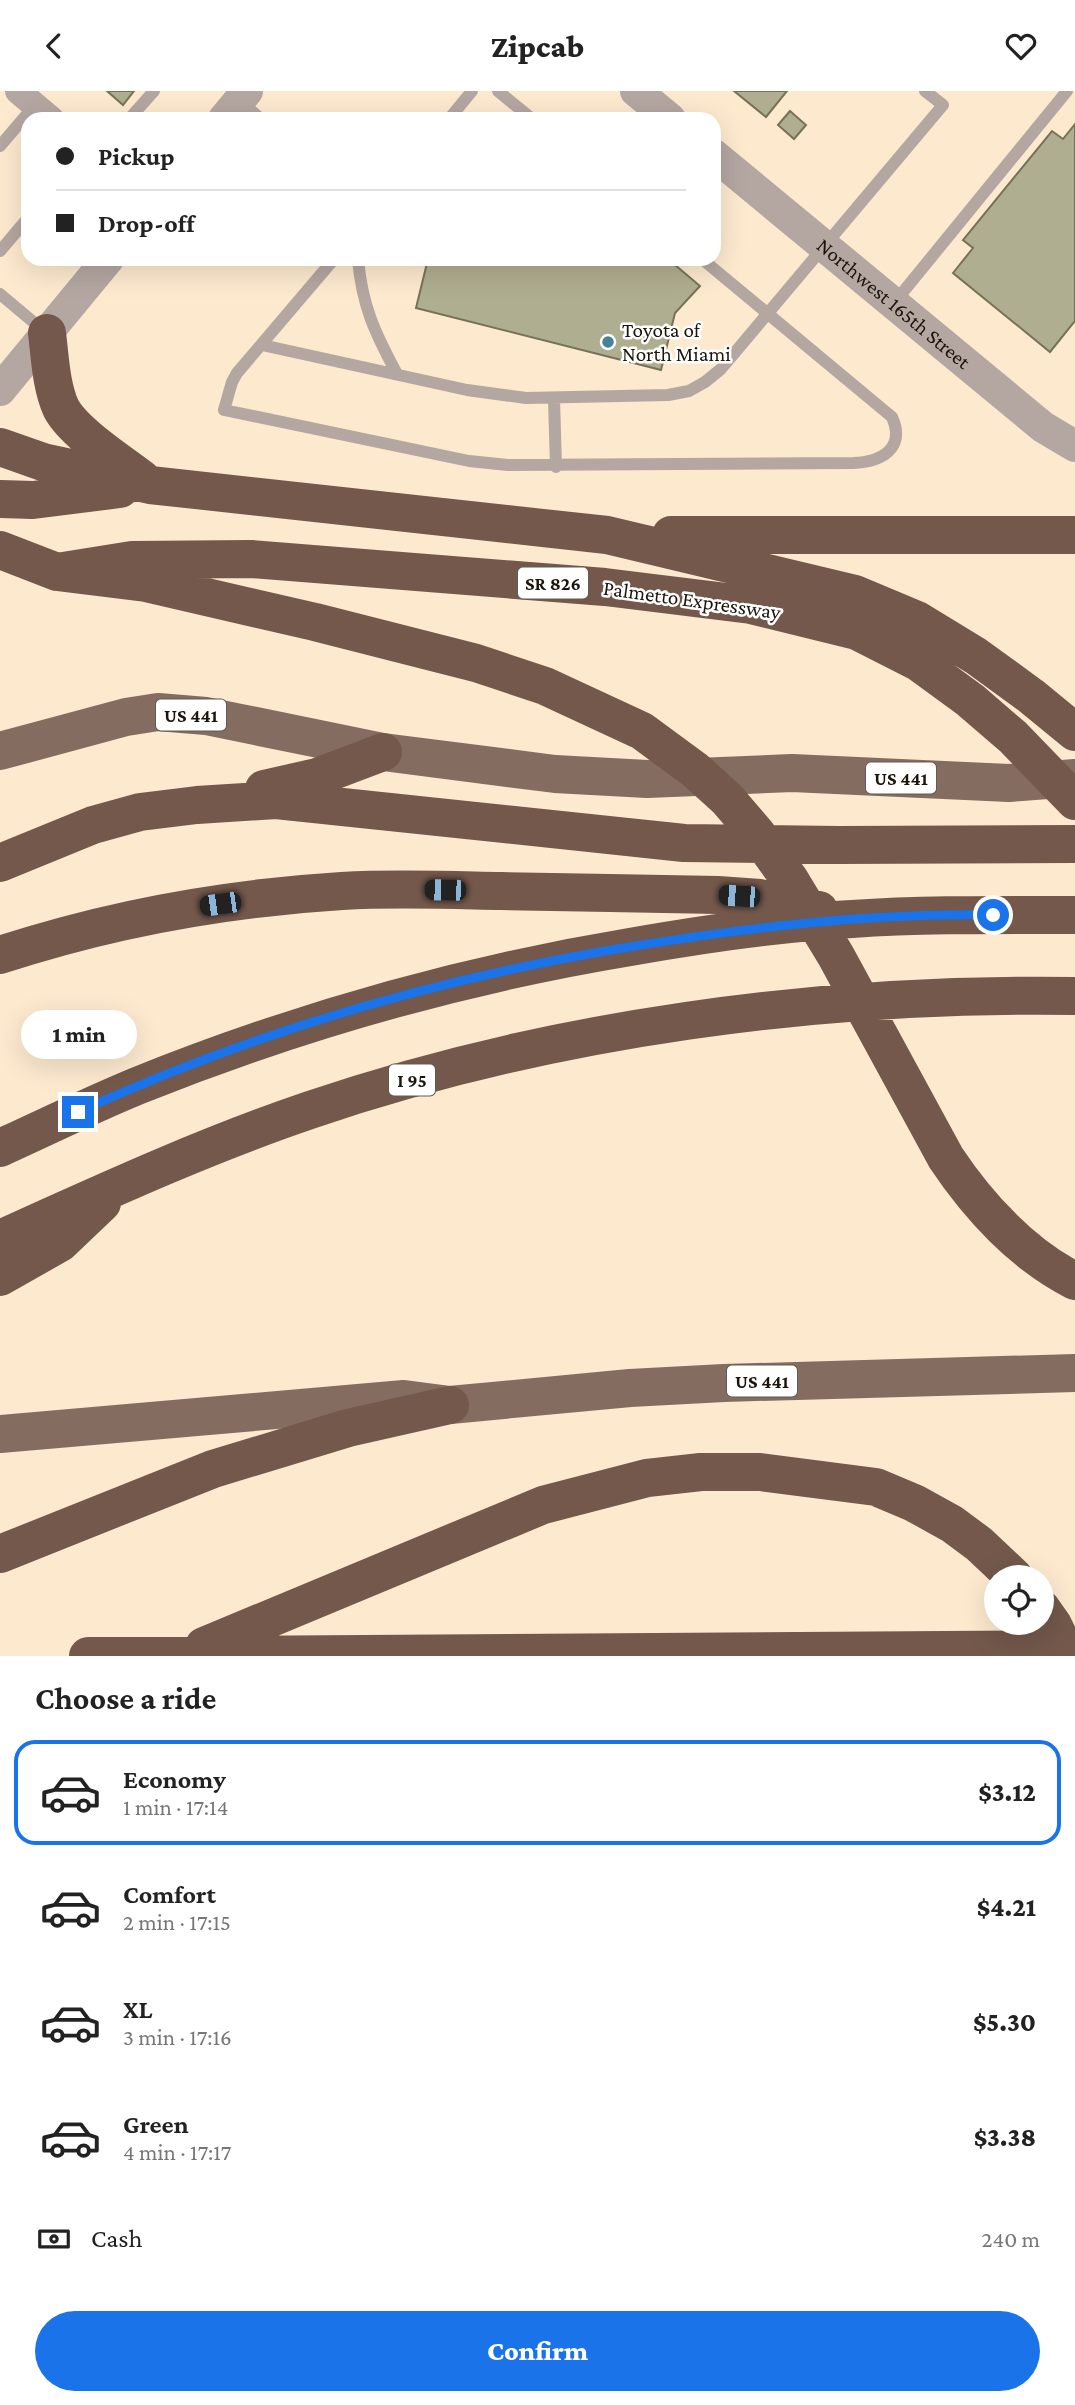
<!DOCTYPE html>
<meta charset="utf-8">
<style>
body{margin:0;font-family:"Crimson Pro",serif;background:#f2f2f2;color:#222;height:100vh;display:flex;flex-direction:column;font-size:26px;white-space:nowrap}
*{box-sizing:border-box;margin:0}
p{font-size:23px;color:#767676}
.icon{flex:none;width:38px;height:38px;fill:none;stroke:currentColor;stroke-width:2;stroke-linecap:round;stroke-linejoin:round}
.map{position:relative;height:1565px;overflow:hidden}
.sheet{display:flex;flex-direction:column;background:#fff;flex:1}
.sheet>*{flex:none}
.guide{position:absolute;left:21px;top:21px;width:700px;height:154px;border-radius:21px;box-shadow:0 7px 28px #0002;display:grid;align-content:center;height:154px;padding:0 35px;background:#fff}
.buttons{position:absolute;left:984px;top:1474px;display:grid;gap:14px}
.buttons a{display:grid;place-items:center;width:70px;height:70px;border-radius:50%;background:#fff;box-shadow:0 7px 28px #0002;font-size:35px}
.end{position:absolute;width:32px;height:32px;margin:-16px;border:9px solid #1a73e8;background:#fff;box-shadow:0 0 0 4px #fff}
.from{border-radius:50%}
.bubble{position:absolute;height:49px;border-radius:24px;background:#fff;box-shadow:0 7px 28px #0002;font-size:23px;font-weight:800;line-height:49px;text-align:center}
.car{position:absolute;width:21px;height:42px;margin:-21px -10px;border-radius:9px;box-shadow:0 0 5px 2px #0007;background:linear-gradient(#222 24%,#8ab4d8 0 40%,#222 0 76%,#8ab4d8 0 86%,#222 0)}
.guide b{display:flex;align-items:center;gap:24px;height:66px;font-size:26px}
.guide b+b{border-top:2px solid #e0e0e0}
.guide i{width:18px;height:18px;background:#222}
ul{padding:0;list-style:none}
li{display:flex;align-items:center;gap:21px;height:105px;margin:0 14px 10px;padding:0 21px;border:4px solid transparent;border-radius:21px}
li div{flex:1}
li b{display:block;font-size:26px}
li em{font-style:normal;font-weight:800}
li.current{border-color:#1a73e8}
li>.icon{width:63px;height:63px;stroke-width:1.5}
h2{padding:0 35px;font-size:32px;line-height:84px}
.pay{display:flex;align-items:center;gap:18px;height:77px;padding:0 35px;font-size:26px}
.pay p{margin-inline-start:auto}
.cta{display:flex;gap:14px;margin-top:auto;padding:14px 35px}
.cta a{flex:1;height:80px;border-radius:42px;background:#1a73e8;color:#fff;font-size:28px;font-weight:800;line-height:80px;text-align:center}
header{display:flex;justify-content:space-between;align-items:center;height:91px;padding:0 35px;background:#fff;font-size:32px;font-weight:800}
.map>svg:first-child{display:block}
.building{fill:#b0ae90;stroke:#757357;stroke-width:2}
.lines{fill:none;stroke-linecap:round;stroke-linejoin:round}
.service{stroke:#b4a6a0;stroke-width:12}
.minor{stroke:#b4a6a0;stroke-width:26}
.tertiary{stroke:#b4a6a0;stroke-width:32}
.primary{stroke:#846c61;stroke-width:38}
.motorway{stroke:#73584b;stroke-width:38}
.route{stroke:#1a73e8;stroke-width:9}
.poi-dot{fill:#438497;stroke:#fff;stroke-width:2.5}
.labels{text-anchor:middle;stroke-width:5;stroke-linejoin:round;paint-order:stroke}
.shield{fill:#fff;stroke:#605b55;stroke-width:2}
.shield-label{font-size:19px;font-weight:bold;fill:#1c150c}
.street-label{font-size:21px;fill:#1c150c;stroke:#fff}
.poi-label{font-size:21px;fill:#1c150c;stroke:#fff;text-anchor:start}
</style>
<header><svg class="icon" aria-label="back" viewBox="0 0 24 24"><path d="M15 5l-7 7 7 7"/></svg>Zipcab<svg class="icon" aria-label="heart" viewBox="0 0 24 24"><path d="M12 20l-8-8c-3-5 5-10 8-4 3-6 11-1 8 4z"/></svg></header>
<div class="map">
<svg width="1075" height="1565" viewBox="0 0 1075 1565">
<rect width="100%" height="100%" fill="#fce9ce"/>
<path class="building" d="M107,0H134L123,14Z
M734,0H787L766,26Z
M790,20L806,34L794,48L778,34Z
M1075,33V230L1050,261L953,182L973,157L963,149L1052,40L1063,48Z
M428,168H668L700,195L675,222L661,279L416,217Z"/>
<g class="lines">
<path class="service" d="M498,0L532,28
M240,10L261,28
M129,28L154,0
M449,28L472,0
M0,55L35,14
M0,160L28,127
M334,168L237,282L232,291L224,319L469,370L508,374L853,372C881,371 906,358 892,326L702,168
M358,168C362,215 375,242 397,283
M0,203L44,240
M894,212L1067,0
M262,254L467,299L526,307L668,304L689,300L705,291L721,278L943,14L925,0
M554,308L556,376"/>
<path class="minor" d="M18,0L51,28"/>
<g class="tertiary">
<path d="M636,0L670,28"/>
<path d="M224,28L247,0"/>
<path id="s1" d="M714,64L1043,336L1075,355"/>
<path d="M0,299L108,168"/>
</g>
<path class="primary" d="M0,660L126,626L158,621L206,625L383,661L555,683L647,688L792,682L1009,692L1075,687
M0,1343L404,1308L450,1314L630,1297L724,1292L1075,1282"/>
<path class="motorway" d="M47,242C50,266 51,295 61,317C73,341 120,371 142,388
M0,356L43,371L150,394L607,444L855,503L917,529L976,565L1031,605L1075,641
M0,408L33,409L120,398
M671,444H1075
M0,459L57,481L132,469L251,468L605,496L751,514L857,540L918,571L970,609L1013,646L1075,710
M57,481L146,492L315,531L476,572L545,595L642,640L695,679L727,708L757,743L790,789L836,865L946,1067C978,1115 1022,1163 1075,1190
M264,698L317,686L383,661
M0,772L93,734L140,721L197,714L276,709L684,752L839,754L1075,753
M0,864C110,828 227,807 342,800C395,797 448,799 501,800C573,801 646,803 718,804L760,807L819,819
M0,1057C46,1036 91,1014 137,995C296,931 461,884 630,856C704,843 778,832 852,828C926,823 1001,824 1075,824
M0,1148C102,1102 204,1055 310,1019C551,937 821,901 1075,905
M0,1186L60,1152L102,1112
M0,1463L213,1378L348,1337L450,1314
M1041,1517L1053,1534L1068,1565
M204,1555L543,1414L647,1387L701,1381H760L876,1396L914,1412L952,1433L979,1453L1014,1486
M88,1565L1075,1558"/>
</g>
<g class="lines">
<path class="route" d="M78,1021C253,941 440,887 629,856C750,836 871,822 993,824"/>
</g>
<circle class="poi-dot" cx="608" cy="251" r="7"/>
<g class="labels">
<g class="shield">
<rect x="518" y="476.5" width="70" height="31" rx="5"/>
<rect x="156" y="608.5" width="70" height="31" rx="5"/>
<rect x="866" y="671.5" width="70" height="31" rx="5"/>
<rect x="389" y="973.5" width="46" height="31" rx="5"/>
<rect x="727" y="1274.5" width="70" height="31" rx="5"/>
</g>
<g class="shield-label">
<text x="553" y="499">SR 826</text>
<text x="191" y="631">US 441</text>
<text x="901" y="694">US 441</text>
<text x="412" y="996">I 95</text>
<text x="762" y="1297">US 441</text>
</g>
<g class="street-label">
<text dy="7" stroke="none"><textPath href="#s1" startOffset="233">Northwest 165th Street</textPath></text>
<text transform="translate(692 509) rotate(8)" y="7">Palmetto Expressway</text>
</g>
<g class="poi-label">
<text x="622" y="246">Toyota of<tspan x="622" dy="24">North Miami</tspan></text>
</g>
</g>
</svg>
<div class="buttons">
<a><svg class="icon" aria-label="locate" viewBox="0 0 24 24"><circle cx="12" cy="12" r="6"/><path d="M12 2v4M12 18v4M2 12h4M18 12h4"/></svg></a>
</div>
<i class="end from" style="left:993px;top:824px"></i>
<i class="end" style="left:78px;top:1021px"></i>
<div class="bubble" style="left:21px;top:919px;width:116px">1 min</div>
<i class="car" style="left:445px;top:799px;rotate:271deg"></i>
<i class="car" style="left:739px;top:805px;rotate:274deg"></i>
<i class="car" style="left:220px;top:813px;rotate:262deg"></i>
<div class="guide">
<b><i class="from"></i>Pickup</b>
<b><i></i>Drop-off</b>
</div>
</div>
<section class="sheet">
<h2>Choose a ride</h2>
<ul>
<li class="current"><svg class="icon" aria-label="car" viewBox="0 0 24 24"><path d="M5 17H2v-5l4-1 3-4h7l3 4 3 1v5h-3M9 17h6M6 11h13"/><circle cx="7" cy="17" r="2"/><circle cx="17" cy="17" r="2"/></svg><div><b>Economy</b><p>1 min · 17:14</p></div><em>$3.12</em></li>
<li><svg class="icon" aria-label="car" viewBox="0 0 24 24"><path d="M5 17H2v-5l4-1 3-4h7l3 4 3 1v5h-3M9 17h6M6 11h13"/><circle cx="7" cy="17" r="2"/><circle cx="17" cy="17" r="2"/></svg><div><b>Comfort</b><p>2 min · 17:15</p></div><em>$4.21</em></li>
<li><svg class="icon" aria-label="car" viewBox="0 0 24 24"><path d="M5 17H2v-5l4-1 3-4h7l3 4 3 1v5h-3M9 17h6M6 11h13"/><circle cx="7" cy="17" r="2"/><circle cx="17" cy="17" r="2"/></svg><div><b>XL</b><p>3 min · 17:16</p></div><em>$5.30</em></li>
<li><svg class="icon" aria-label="car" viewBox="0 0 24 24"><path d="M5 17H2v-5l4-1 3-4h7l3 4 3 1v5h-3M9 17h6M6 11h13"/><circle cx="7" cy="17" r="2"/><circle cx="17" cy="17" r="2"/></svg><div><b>Green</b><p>4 min · 17:17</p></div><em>$3.38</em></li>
</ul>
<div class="pay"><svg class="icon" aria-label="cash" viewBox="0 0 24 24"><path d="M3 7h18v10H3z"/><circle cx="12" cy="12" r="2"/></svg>Cash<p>240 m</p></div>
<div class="cta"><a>Confirm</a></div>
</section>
